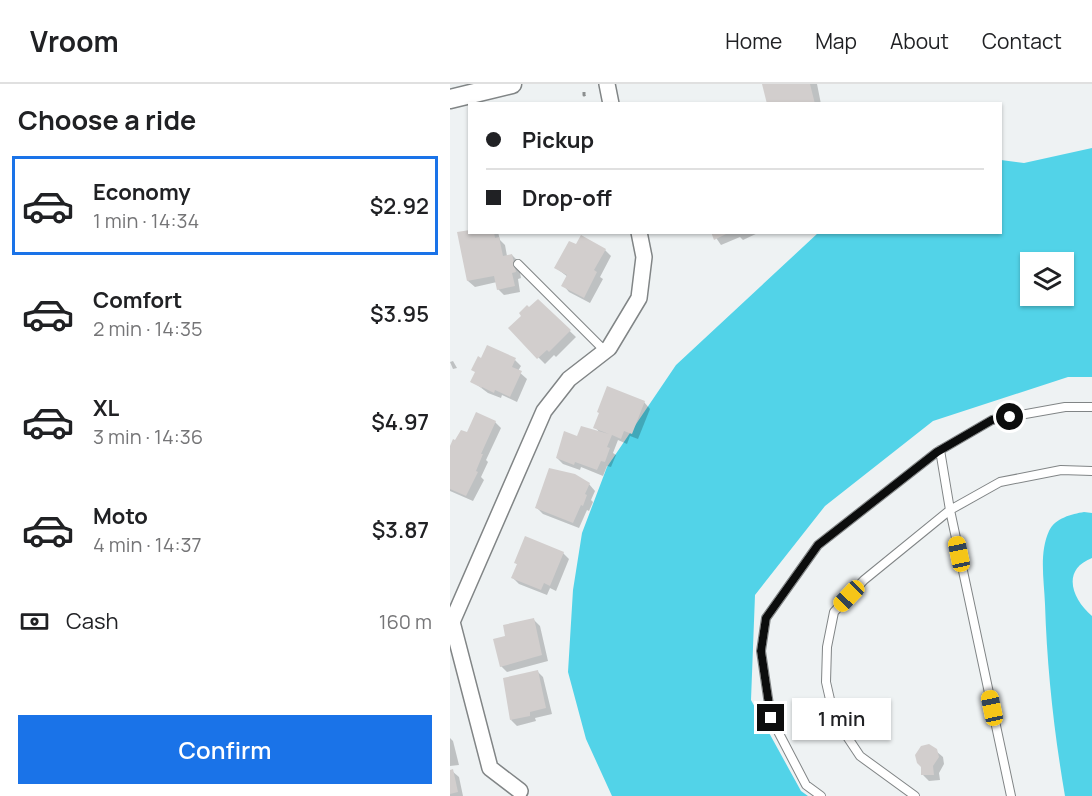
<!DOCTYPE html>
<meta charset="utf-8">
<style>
body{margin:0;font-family:Manrope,sans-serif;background:#f6f6f6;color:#202124;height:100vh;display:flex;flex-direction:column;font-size:22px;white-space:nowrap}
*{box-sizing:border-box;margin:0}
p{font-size:20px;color:#757577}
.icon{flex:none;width:33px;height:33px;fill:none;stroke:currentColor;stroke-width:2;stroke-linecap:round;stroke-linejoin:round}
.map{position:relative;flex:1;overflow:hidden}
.sheet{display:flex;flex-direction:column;background:#fff;width:450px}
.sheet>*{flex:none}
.banner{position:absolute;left:18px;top:18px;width:534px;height:132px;border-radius:0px;box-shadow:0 2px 4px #0004;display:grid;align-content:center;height:132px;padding:0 18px;background:#fff}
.tools{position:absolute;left:570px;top:168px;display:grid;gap:12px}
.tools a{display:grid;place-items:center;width:54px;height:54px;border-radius:0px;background:#fff;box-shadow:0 2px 4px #0004;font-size:30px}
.end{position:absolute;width:27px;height:27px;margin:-14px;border:8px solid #0c0d0d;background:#fff;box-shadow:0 0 0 3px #fff}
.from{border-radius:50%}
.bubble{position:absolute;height:42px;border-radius:0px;background:#fff;box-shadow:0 2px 4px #0004;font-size:20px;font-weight:600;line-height:42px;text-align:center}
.car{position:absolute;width:18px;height:36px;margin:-18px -9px;border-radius:8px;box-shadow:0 0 4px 2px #0007;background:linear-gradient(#f5c518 24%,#345 0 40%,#f5c518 0 76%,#345 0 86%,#f5c518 0)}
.banner b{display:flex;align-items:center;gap:21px;height:57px;font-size:22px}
.banner b+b{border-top:2px solid #e0e0e0}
.banner i{width:15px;height:15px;background:#202124}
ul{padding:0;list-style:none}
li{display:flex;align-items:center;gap:18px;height:99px;margin:0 12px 9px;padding:0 6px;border:3px solid transparent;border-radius:0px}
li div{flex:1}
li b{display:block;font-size:22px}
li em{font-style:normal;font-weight:600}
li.current{border-color:#1a73e8}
li>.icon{width:54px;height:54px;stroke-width:1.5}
h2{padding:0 18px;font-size:27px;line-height:72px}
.pay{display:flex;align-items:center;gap:15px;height:66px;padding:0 18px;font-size:22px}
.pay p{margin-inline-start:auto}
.button{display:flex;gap:12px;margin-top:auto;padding:12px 18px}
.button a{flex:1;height:69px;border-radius:0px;background:#1a73e8;color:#fff;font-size:24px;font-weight:600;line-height:69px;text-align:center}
header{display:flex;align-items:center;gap:36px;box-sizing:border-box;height:84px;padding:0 30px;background:#fff;border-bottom:2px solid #e0e0e0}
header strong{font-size:28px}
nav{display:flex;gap:33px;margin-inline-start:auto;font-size:21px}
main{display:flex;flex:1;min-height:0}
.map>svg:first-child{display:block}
.forest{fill:#52d3e8;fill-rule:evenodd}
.shadow{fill:#0003}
.building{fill:#d2cecd}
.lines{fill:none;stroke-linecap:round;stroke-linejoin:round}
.service-casing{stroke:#818586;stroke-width:10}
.minor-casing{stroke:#818586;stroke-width:18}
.tertiary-casing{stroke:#818586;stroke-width:21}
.path{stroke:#8c8f90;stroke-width:3;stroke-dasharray:4.5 4.5;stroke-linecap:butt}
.service{stroke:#fff;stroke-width:8}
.minor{stroke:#fff;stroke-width:15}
.tertiary{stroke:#fff;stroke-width:18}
.route{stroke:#0c0d0d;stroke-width:8}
</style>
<header>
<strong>Vroom</strong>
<nav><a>Home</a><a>Map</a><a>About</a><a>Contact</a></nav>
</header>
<main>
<section class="sheet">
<h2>Choose a ride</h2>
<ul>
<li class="current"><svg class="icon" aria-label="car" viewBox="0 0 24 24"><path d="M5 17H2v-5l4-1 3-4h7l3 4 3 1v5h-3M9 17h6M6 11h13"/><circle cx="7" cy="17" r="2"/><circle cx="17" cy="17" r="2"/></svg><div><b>Economy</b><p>1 min · 14:34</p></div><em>$2.92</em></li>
<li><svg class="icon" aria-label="car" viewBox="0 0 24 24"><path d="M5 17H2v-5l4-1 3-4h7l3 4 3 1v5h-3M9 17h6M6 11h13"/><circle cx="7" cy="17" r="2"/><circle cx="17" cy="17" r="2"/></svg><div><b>Comfort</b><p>2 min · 14:35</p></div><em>$3.95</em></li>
<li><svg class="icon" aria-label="car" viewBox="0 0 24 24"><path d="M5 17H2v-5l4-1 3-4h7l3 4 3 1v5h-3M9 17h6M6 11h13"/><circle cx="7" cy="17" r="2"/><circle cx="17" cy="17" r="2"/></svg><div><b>XL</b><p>3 min · 14:36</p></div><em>$4.97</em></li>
<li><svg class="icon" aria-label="car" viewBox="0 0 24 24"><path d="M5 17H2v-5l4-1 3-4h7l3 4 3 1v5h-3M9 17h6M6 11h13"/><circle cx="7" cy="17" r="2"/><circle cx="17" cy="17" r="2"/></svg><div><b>Moto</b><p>4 min · 14:37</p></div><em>$3.87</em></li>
</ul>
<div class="pay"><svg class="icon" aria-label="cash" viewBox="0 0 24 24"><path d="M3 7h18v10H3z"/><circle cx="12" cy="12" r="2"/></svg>Cash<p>160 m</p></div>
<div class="button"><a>Confirm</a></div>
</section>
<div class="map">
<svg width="642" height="712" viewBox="0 0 642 712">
<rect width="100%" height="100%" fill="#eef2f3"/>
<path class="forest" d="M642,64V293H618L483,337L375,422L305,511L301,616L351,707L358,712H162L136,655L118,588L123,506L132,449L157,383L226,281L368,149L550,148L551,76L574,79ZM580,178H614V212H580Z
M634,428L642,429V474C611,486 622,515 642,532V712H615C604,648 597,584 595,520C594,496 589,469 599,447C605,434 622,430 634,428Z"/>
<path class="shadow" d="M314,0H367L371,20H318Z
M20,148H48L50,156L55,161L57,172L62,171L68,177L71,194L68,195L70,208L54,211L48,205L47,198L25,203L18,197Z
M262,148H310L293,156L290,153L271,161Z
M126,162L155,166L161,172L150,193L153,195L140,219L119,208L113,201L118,193L106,184Z
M88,217L126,253L106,273L104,271L95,280L60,245Z
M65,276L71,282L68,287L77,295L67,318L52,311L51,314L38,309L22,297Z
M3,277L7,284L3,285L0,278Z
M194,318L200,325L188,355L180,352L177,360L168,356L163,369L166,371L161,383L157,382L153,392L131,383L130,386L113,380L107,374L127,354L151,350L145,343Z
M45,338L51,344L36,376L38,378L31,393L34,396L23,417L0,407V366L5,358Z
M139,400L145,407L141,416L143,418L139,427L137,426L129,444L93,430L87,424Z
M113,469L119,475L106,507L100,504L97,511L69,500L63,494L68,481L66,479Z
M83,535L90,542L98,577L57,588L51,582L57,553Z
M87,587L93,593L102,630L85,634L86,637L67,642L61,636Z
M0,654L3,657L9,681L0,682Z
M486,667L493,673L494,680L489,689L490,696L479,697L473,691V682Z
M0,687H2L9,693L13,712H0Z"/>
<path class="building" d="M312,0H360L365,20H317Z
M20,146V148H44L45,154L49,153L53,172L62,170L66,188L62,189L65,202L47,206L44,192L17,197L7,148Z
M261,148H280L264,156Z
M131,151L156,165L144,186L147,188L134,214L111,202L117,191L104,184L119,157L126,160Z
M88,215L121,246L99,268L97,266L87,275L58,244L71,232L69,229L77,221L79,223Z
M37,261L66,274L62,283L72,287L60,313L45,306L44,309L32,303V304L20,298L25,288L21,286L28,272L31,274Z
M157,302L195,317L182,350L174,347L171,355L162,351L157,363L160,364L155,378L151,377L147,386L125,378L124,381L106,374L114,347L127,352L131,342L159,350L143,344L149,329L147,328Z
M26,328L46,337L31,370H33L26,387L28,388L16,412L0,405V362L3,355L5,356L11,346L17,348Z
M99,384L125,390L140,399L135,410L137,411L133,422L131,421L123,439L85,424Z
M75,452L114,468L100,502L94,499L91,506L61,494L67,480L64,479Z
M84,534L92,571L50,583L43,555L55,552L53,541Z
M88,586L96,624L80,628V632L60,636L53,594Z
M479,660L487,665L489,673L483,682L484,691H471V683L467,679L465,671L471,662Z
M3,685L8,708L0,710V686Z"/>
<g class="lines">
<defs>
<path id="service" d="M68,180L155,267
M490,366L500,426L561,712
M371,712L356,701L321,634L311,567L316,534L368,461L487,368L542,336L615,323H642
M465,712L410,672L384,633L376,598L377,563L384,528L414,496L500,426L550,398L611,386L642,387"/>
<path id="minor" d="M157,0L161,20
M2,538L94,327L119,295L159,264L189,214L194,173L189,148
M2,538L40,684L70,707"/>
<path id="tertiary" d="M0,15L62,0"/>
</defs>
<use href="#service" class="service-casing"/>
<use href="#minor" class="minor-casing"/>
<use href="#tertiary" class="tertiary-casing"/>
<path class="path" d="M134,8V11L137,9"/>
<use href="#service" class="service"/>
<use href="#minor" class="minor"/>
<use href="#tertiary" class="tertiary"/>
</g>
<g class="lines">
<path class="route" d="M321,634L311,567L316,534L368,461L487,368L542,336L560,333"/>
</g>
</svg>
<div class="tools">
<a><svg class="icon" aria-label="layers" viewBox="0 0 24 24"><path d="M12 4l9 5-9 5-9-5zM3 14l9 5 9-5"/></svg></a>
</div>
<i class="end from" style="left:560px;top:333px"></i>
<i class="end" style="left:321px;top:634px"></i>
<div class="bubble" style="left:342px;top:614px;width:99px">1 min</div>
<i class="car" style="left:509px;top:470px;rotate:348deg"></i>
<i class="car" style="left:399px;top:512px;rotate:224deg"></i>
<i class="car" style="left:542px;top:624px;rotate:348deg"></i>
<div class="banner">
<b><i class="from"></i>Pickup</b>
<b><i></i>Drop-off</b>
</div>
</div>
</main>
